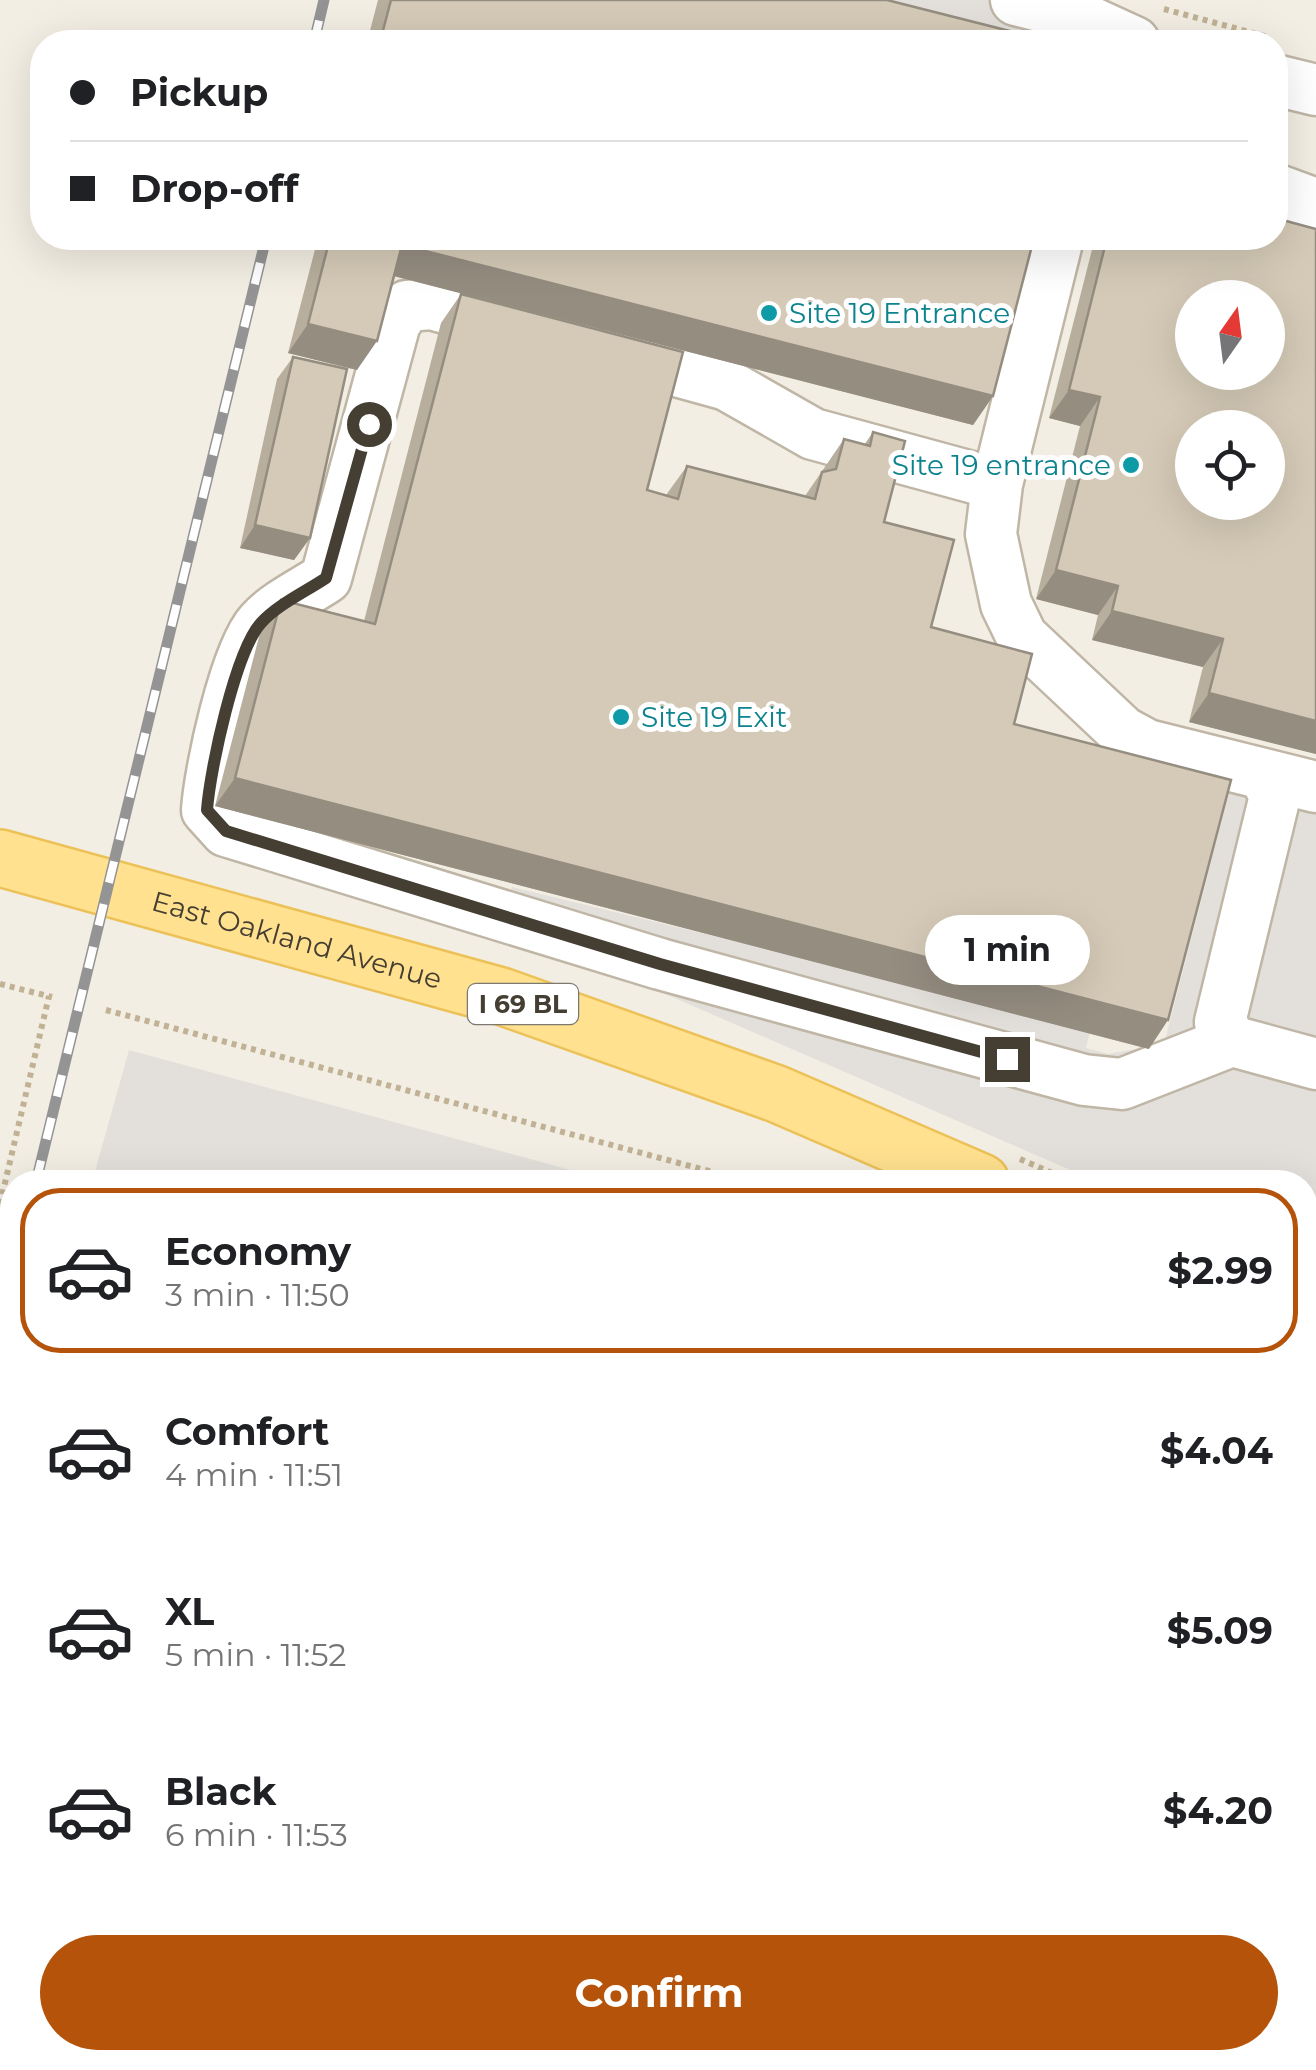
<!DOCTYPE html>
<meta charset="utf-8">
<style>
body{margin:0;font-family:Montserrat,sans-serif;background:#f2f2f2;color:#202124;height:100vh;display:flex;flex-direction:column;font-size:38px;white-space:nowrap}
*{box-sizing:border-box;margin:0}
p{font-size:32px;color:#757577}
.icon{flex:none;width:55px;height:55px;fill:none;stroke:currentColor;stroke-width:2;stroke-linecap:round;stroke-linejoin:round}
.map{position:relative;flex:1;overflow:hidden}
.panel{position:absolute;left:0px;top:1170px;width:1318px;height:900px;display:flex;flex-direction:column;background:#fff;border-radius:40px 40px 0 0;box-shadow:0 10px 40px #0002}
.panel>*{flex:none}
.banner{position:absolute;left:30px;top:30px;width:1258px;height:220px;border-radius:40px;box-shadow:0 10px 40px #0002;display:grid;align-content:center;height:220px;padding:0 40px;background:#fff}
.needle{width:65px;rotate:14deg}
.controls{position:absolute;left:1175px;top:280px;display:grid;gap:20px}
.controls a{display:grid;place-items:center;width:110px;height:110px;border-radius:50%;background:#fff;box-shadow:0 10px 40px #0002;font-size:50px}
.end{position:absolute;width:45px;height:45px;margin:-22px;border:12px solid #453e33;background:#fff;box-shadow:0 0 0 5px #fff}
.from{border-radius:50%}
.bubble{position:absolute;height:70px;border-radius:35px;background:#fff;box-shadow:0 10px 40px #0002;font-size:32px;font-weight:700;line-height:70px;text-align:center}
.banner b{display:flex;align-items:center;gap:35px;height:95px;font-size:38px}
.banner b+b{border-top:2px solid #e0e0e0}
.banner i{width:25px;height:25px;background:#202124}
ul{padding:18px 0 0;list-style:none}
li{display:flex;align-items:center;gap:30px;height:165px;margin:0 20px 15px;padding:0 20px;border:5px solid transparent;border-radius:40px}
li div{flex:1}
li b{display:block;font-size:38px}
li em{font-style:normal;font-weight:700}
li.on{border-color:#b45309}
li>.icon{width:90px;height:90px;stroke-width:1.5}
.cta{display:flex;gap:20px;margin-top:auto;padding:20px 40px}
.cta a{flex:1;height:115px;border-radius:60px;background:#b45309;color:#fff;font-size:40px;font-weight:700;line-height:115px;text-align:center}
.map>svg:first-child{display:block}
.parking{fill:#e3e0dc}
.lines{fill:none;stroke-linecap:round;stroke-linejoin:round}
.minor-casing{stroke:#bfb6a5;stroke-width:55}
.major-casing{stroke:#ecc158;stroke-width:60}
.path{stroke:#c1b295;stroke-width:6;stroke-dasharray:5 5;stroke-linecap:butt}
.minor{stroke:#fff;stroke-width:50}
.major{stroke:#ffe18f;stroke-width:55}
.rail-casing{stroke:#949494;stroke-width:11}
.rail{stroke:#fff;stroke-width:8;stroke-dasharray:22;stroke-linecap:butt}
.wall{fill:#b7ae9d}
.shaded-wall{fill:#958d80}
.building{fill:#d5cab7;stroke:#958d80;stroke-width:2.5;fill-rule:evenodd}
.route{stroke:#453e33;stroke-width:12}
.culture-dot{fill:#0f9aa8;stroke:#fff;stroke-width:4}
.labels{text-anchor:middle;stroke-width:10;stroke-linejoin:round;paint-order:stroke}
.shield{fill:#fff;stroke:#7d7870;stroke-width:2.5}
.shield-label{font-size:25px;font-weight:bold;fill:#453e33}
.culture-label{font-size:28px;fill:#0d838f;stroke:#fff;text-anchor:start}
.street-label{font-size:28px;fill:#453e33;stroke:#fff}
</style>
<div class="map">
<svg width="1316" height="2070" viewBox="0 0 1316 2070">
<rect width="100%" height="100%" fill="#f3eee3"/>
<path class="parking" d="M848,0H1077L1066,42H1011Z
M1240,750L1316,770V1257L1305,1254V1182H1098L656,990L499,939L512,887L1091,1028L1086,1048L1108,1054L1164,1044Z
M129,1050L615,1182H92Z"/>
<g class="lines">
<defs>
<path id="minor" d="M1016,0L1075,15L1134,42
M1275,80L1316,90
M1275,189L1316,204
M1058,238L997,484L991,534L1006,604L1022,637L1123,732L1147,745L1316,787
M514,327L431,304L407,306L395,323L326,578C305,592 277,605 261,623C235,652 210,769 207,810L226,831L660,964L1084,1080L1122,1084L1232,1041
M611,353L727,385L813,434L997,484
M1264,775L1275,796L1220,1022L1232,1041L1316,1064
M0,1840L12,1842
M777,2058L828,2070
M862,2070L865,2058"/>
<g id="major">
<path id="s1" d="M0,858L501,996L777,1094L981,1182"/>
<path d="M1305,1315L1316,1319"/>
</g>
</defs>
<use href="#minor" class="minor-casing"/>
<use href="#major" class="major-casing"/>
<path class="path" d="M1164,9L1268,37
M0,984L52,997
M106,1010L750,1182
M1020,1159L1073,1182
M0,1204L49,996
M1305,1376L1316,1379
M644,2058L676,2070
M927,2058L975,2070"/>
<use href="#minor" class="minor"/>
<use href="#major" class="major"/>
<defs>
<path id="rail" d="M314,42L324,0
M36,1182L266,238
M0,1331L12,1279"/>
</defs>
<use href="#rail" class="rail-casing"/>
<use href="#rail" class="rail"/>
</g>
<path class="wall" d="M378,0H887L1053,42H367Z
M318,238H1034L993,396L973,425L394,276L357,370L288,353Z
M1095,238H1275L1316,754L1189,722L1203,667L1092,640L1098,615L1036,599L1080,426L1049,418Z
M461,294L647,490L666,495L687,466L805,496L844,439L864,445L873,432L884,522L931,627L1014,724L1149,1049L215,806L261,629L281,600L364,621L441,323Z
M293,357L310,538L294,560L240,548L277,379Z
M1316,1638V1839L1305,1836V1679Z
M1163,2058H1213L1210,2070H1160Z
M1215,2058H1273L1268,2070H1211Z"/>
<path class="shaded-wall" d="M402,245L993,396L973,425L382,273Z
M308,324L377,341L357,370L288,353Z
M1069,390L1100,397L1080,426L1049,418Z
M255,525L310,538L294,560L240,548Z
M1056,570L1118,586L1098,615L1036,599Z
M1112,611L1223,639L1203,667L1092,640Z
M1209,693L1316,721V754L1189,722Z
M235,778L1168,1020L1149,1049L215,806Z
M1305,1803L1316,1806V1839L1305,1836Z
M1055,2058H1092L1087,2065Z
M1220,2058L1234,2059L1226,2070L1219,2067L1217,2070H1211Z"/>
<path class="building" d="M391,0H887L1053,42H380Z
M1275,218L1316,229V721L1209,693L1223,639L1112,611L1118,586L1056,570L1100,397L1069,390L1107,238H1275ZM1192,298H1268V372H1192ZM1192,428H1268V502H1192Z
M330,238H1034L993,396L402,245L377,341L308,324Z
M461,294L683,352L647,490L678,499L687,466L815,499L822,472L836,469L844,439L870,446L873,432L905,441L884,522L954,540L931,627L1032,654L1014,724L1231,780L1168,1020L235,778L281,600L375,624Z
M293,357L347,369L310,538L255,525Z
M1316,1684V1806L1305,1803V1725Z
M0,1882L12,1885V2058H552L549,2070H0Z
M1305,1953L1316,1956V1967L1309,1994L1305,1993Z
M1170,2058H1213L1210,2070H1167Z
M1228,2058H1273L1270,2068L1263,2066L1262,2070H1231L1234,2059Z"/>
<g class="lines">
<path class="route" d="M369,424L326,578C305,592 277,605 261,623C235,652 210,770 207,810L226,831L660,964L1007,1059"/>
</g>
<g class="culture-dot">
<circle cx="769" cy="313" r="10"/>
<circle cx="1131" cy="465" r="10"/>
<circle cx="621" cy="717" r="10"/>
</g>
<g class="labels">
<rect class="shield" x="468" y="984" width="110" height="40" rx="8"/>
<g class="shield-label">
<text x="523" y="1013">I 69 BL</text>
</g>
<g class="culture-label">
<text x="789" y="323">Site 19 Entrance</text>
<text x="1111" y="475" text-anchor="end">Site 19 entrance</text>
<text x="641" y="727">Site 19 Exit</text>
</g>
<g class="street-label">
<text dy="10" stroke="none"><textPath href="#s1" startOffset="308">East Oakland Avenue</textPath></text>
</g>
</g>
</svg>
<div class="controls">
<a><svg class="needle" viewBox="-14 -14 28 28"><path d="M0-13l5 13h-10z" fill="#e53935"/><path d="M0 13l5-13h-10z" fill="#757577"/></svg></a>
<a><svg class="icon" aria-label="locate" viewBox="0 0 24 24"><circle cx="12" cy="12" r="6"/><path d="M12 2v4M12 18v4M2 12h4M18 12h4"/></svg></a>
</div>
<i class="end from" style="left:369px;top:424px"></i>
<i class="end" style="left:1007px;top:1059px"></i>
<div class="bubble" style="left:925px;top:915px;width:165px">1 min</div>
<div class="banner">
<b><i class="from"></i>Pickup</b>
<b><i></i>Drop-off</b>
</div>
<section class="panel">
<ul>
<li class="on"><svg class="icon" aria-label="car" viewBox="0 0 24 24"><path d="M5 17H2v-5l4-1 3-4h7l3 4 3 1v5h-3M9 17h6M6 11h13"/><circle cx="7" cy="17" r="2"/><circle cx="17" cy="17" r="2"/></svg><div><b>Economy</b><p>3 min · 11:50</p></div><em>$2.99</em></li>
<li><svg class="icon" aria-label="car" viewBox="0 0 24 24"><path d="M5 17H2v-5l4-1 3-4h7l3 4 3 1v5h-3M9 17h6M6 11h13"/><circle cx="7" cy="17" r="2"/><circle cx="17" cy="17" r="2"/></svg><div><b>Comfort</b><p>4 min · 11:51</p></div><em>$4.04</em></li>
<li><svg class="icon" aria-label="car" viewBox="0 0 24 24"><path d="M5 17H2v-5l4-1 3-4h7l3 4 3 1v5h-3M9 17h6M6 11h13"/><circle cx="7" cy="17" r="2"/><circle cx="17" cy="17" r="2"/></svg><div><b>XL</b><p>5 min · 11:52</p></div><em>$5.09</em></li>
<li><svg class="icon" aria-label="car" viewBox="0 0 24 24"><path d="M5 17H2v-5l4-1 3-4h7l3 4 3 1v5h-3M9 17h6M6 11h13"/><circle cx="7" cy="17" r="2"/><circle cx="17" cy="17" r="2"/></svg><div><b>Black</b><p>6 min · 11:53</p></div><em>$4.20</em></li>
</ul>
<div class="cta"><a>Confirm</a></div>
</section>
</div>
